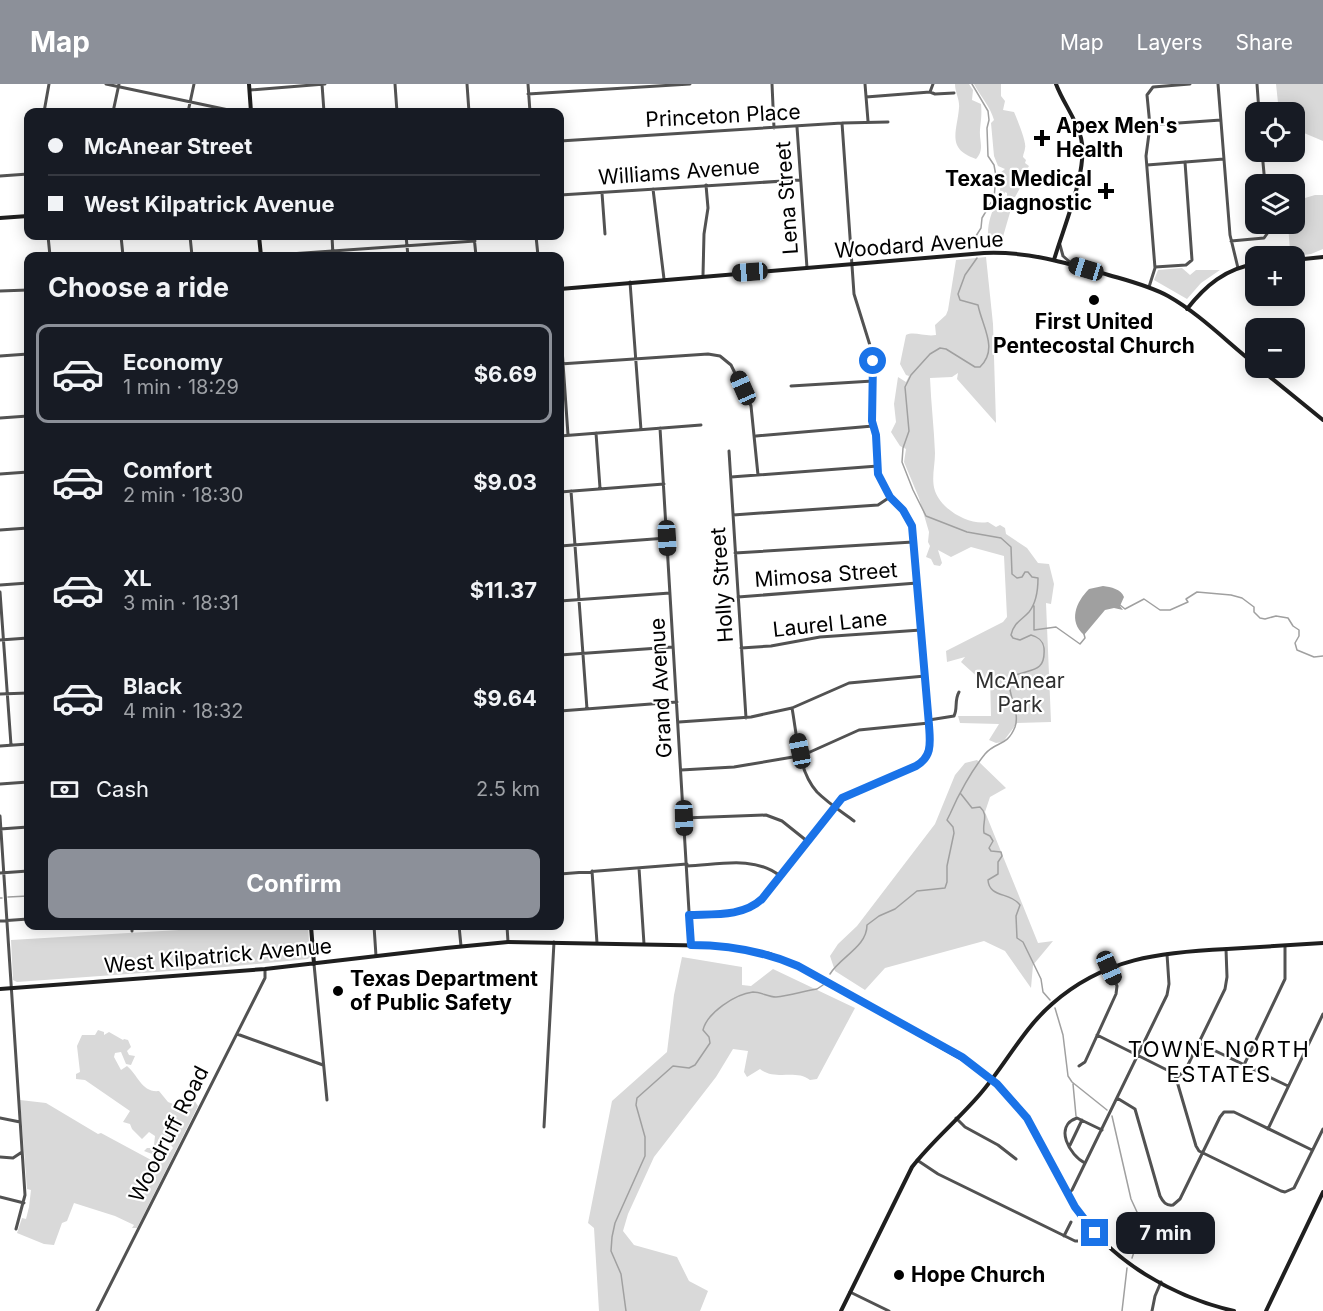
<!DOCTYPE html>
<meta charset="utf-8">
<style>
body{margin:0;font-family:Inter,sans-serif;background:#242831;color:#f1f3f6;height:100vh;display:flex;flex-direction:column;font-size:22px;white-space:nowrap}
*{box-sizing:border-box;margin:0}
p{font-size:20px;color:#9ea1a6}
.icon{flex:none;width:33px;height:33px;fill:none;stroke:currentColor;stroke-width:2;stroke-linecap:round;stroke-linejoin:round}
.map{position:relative;flex:1;overflow:hidden}
.panel{position:absolute;left:24px;top:168px;width:540px;height:678px;display:flex;flex-direction:column;background:#171b24;border-radius:12px;box-shadow:0 3px 15px #0003}
.panel>*{flex:none}
.hud{position:absolute;left:24px;top:24px;width:540px;height:132px;border-radius:12px;box-shadow:0 3px 15px #0003;display:grid;align-content:center;height:132px;padding:0 24px;background:#171b24}
.controls{position:absolute;left:1245px;top:18px;display:grid;gap:12px}
.controls a{display:grid;place-items:center;width:60px;height:60px;border-radius:12px;background:#171b24;box-shadow:0 3px 15px #0003;font-size:30px}
.end{position:absolute;width:27px;height:27px;margin:-14px;border:8px solid #1a73e8;background:#fff;box-shadow:0 0 0 3px #fff}
.from{border-radius:50%}
.bubble{position:absolute;height:42px;border-radius:12px;background:#171b24;box-shadow:0 3px 15px #0003;font-size:20px;font-weight:700;line-height:42px;text-align:center}
.car{position:absolute;width:18px;height:36px;margin:-18px -9px;border-radius:8px;box-shadow:0 0 4px 2px #0007;background:linear-gradient(#222 24%,#8ab4d8 0 40%,#222 0 76%,#8ab4d8 0 86%,#222 0)}
.hud b{display:flex;align-items:center;gap:21px;height:57px;font-size:22px}
.hud b+b{border-top:2px solid #363941}
.hud i{width:15px;height:15px;background:#f1f3f6}
ul{padding:0;list-style:none}
li{display:flex;align-items:center;gap:18px;height:99px;margin:0 12px 9px;padding:0 12px;border:3px solid transparent;border-radius:12px}
li div{flex:1}
li b{display:block;font-size:22px}
li em{font-style:normal;font-weight:700}
li.selected{border-color:#8c9099}
li>.icon{width:54px;height:54px;stroke-width:1.5}
h2{padding:0 24px;font-size:27px;line-height:72px}
.pay{display:flex;align-items:center;gap:15px;height:66px;padding:0 24px;font-size:22px}
.pay p{margin-inline-start:auto}
.primary-button{display:flex;gap:12px;margin-top:auto;padding:12px 24px}
.primary-button a{flex:1;height:69px;border-radius:12px;background:#8c9099;color:#fff;font-size:24px;font-weight:700;line-height:69px;text-align:center}
header{display:flex;align-items:center;gap:36px;box-sizing:border-box;height:84px;padding:0 30px;background:#8c9099;color:#fff}
header strong{font-size:28px}
nav{display:flex;gap:33px;margin-inline-start:auto;font-size:21px}
.map>svg:first-child{display:block}
.green{fill:#d9d9d9}
.water{fill:#a0a0a0}
.lines{fill:none;stroke-linecap:round;stroke-linejoin:round}
.stream{stroke:#a0a0a0;stroke-width:1.5}
.street{stroke:#525252;stroke-width:3}
.secondary{stroke:#1f1f1f;stroke-width:4}
.route{stroke:#1a73e8;stroke-width:8}
.poi-dot{fill:#000;stroke:#fff;stroke-width:2}
.labels{text-anchor:middle;stroke-width:4.5;stroke-linejoin:round;paint-order:stroke}
.street-label{font-size:21px;fill:#000;stroke:#fff}
.poi-label{font-size:21px;font-weight:bold;fill:#000;stroke:#fff;text-anchor:start}
.park-label{font-size:21px;fill:#303030;stroke:#fff}
.neighbourhood-label{font-size:22px;letter-spacing:1.5px;fill:#000;stroke:#fff}
</style>
<header>
<strong>Map</strong>
<nav><a>Map</a><a>Layers</a><a>Share</a></nav>
</header>
<div class="map">
<svg width="1323" height="1227" viewBox="0 0 1323 1227">
<rect width="100%" height="100%" fill="#fff"/>
<path class="green" d="M955,0H969L973,6L972,16L981,20C982,30 981,35 980,46C979,57 985,65 976,75C946,65 957,48 959,24C960,16 955,8 955,0Z
M974,0H1001V12L1005,17L1003,26L1014,28C1017,35 1027,59 1025,64C1025,67 1023,70 1023,73L1026,76L1025,79L1029,82L1025,89L1026,90C1025,95 1018,108 1015,113L1009,115L1007,113V109L1005,108L1004,110L1000,109V89L1005,85L998,82L994,72L991,39L994,36C990,22 981,13 974,0Z
M1276,0H1323V57L1304,49L1295,51L1294,28H1279Z
M1315,111H1323V165L1311,170L1296,172L1290,167L1288,140H1294L1295,127L1298,126L1305,114Z
M997,118L1010,122L1011,125L1002,156L996,161L989,159C986,145 990,130 997,118Z
M986,173L993,240L996,339L957,295L958,289L952,293L930,294C931,319 934,344 935,369C935,382 931,395 935,407C941,425 969,442 988,438L996,443L1000,441L1005,444L1006,450L1027,464L1038,479L1049,480L1054,500L1051,520L1046,519L1051,638L1017,639L1003,658L996,659L989,656L999,640L960,639L958,632H991L990,592L982,597L961,578L965,573L947,578L946,567L1003,538L1007,533L1004,472L971,463L951,473L938,466L942,479L940,482L934,481L931,475L926,473L930,462L928,458L929,448L919,414L904,378L906,365L900,362L891,348L896,338L894,320L898,293L906,298L909,292L906,291L900,280L906,251C914,247 925,253 936,251L935,241L946,231L948,226L956,176Z
M1182,184L1190,191L1196,186H1220L1201,199L1187,215L1154,196L1158,186Z
M977,676L1006,704L990,713L985,728L1038,859L1053,857L1033,881L1031,904L1005,867L984,857L885,884L865,906L835,887L830,872L838,860L857,842L935,740L955,691L965,679Z
M246,842H308L310,873L308,875L225,883L17,898L13,896L11,856Z
M682,873L742,883V901L751,902L773,885L855,924L817,995L810,996C796,985 775,997 760,985L747,993L744,988L748,967L733,965L716,993L654,1073L628,1130L623,1147L634,1161L677,1173L689,1197L708,1207L700,1227H599L594,1144L588,1139L612,1017L667,968L674,911Z
M98,946L104,948V951L109,948L123,956L124,955L128,956L131,963L127,967L129,971L135,972L131,981L126,980L121,968L115,969L114,973L121,986L127,982C138,991 142,1009 159,1007L168,1018L183,1024L186,1016H194L198,1022L137,1144H132L134,1141L115,1132L74,1119L67,1137L62,1139L54,1161L44,1160L17,1149L22,1134L26,1135L29,1123L31,1106L27,1105L20,1016L46,1019L98,1050L101,1049L153,1077L152,1070L144,1067L147,1064H158L162,1071L169,1069L173,1064L170,1059L161,1055L159,1061H154L155,1052L149,1048L142,1055L132,1045L130,1040L123,1038L130,1027L85,996L76,995V990L80,988L77,962L82,951H95Z"/>
<path class="water" d="M1103,502C1111,503 1121,505 1124,513L1120,522L1123,526L1114,524L1105,526L1084,551C1068,537 1076,518 1089,505Z"/>
<g class="lines">
<path class="stream" d="M972,0L988,27L989,36L987,44L988,72L994,81L996,92L994,114L982,134L981,144L976,152L977,164
M1120,521L1125,525L1144,515L1160,526H1170L1188,518L1186,515L1197,508L1231,511L1242,514L1254,523V528L1260,534L1265,535L1276,532L1288,534L1293,542L1299,546V552L1295,559L1297,566L1314,573L1323,572
M1034,522V546L1056,543L1080,560L1085,554L1084,550
M961,710L972,724L980,723C989,731 982,738 984,749L990,752L993,757L989,764L991,767L1001,768L1002,772L998,778V790L988,796C989,814 1011,808 1020,821L1016,832L1017,854L1023,858L1041,895L1043,908L1050,916
M8,813L28,812
M0,814H2
M830,890C840,873 867,863 867,841L879,832L895,825L917,807L945,804L947,798V782L954,749L953,743L947,736L950,730C958,711 972,686 985,670C996,657 1007,663 1015,643C1021,626 1005,609 1011,593C1028,584 1046,591 1044,564C1043,556 1038,553 1031,551L1020,556L1013,554L1011,551C1014,538 1022,536 1029,528C1037,518 1038,505 1038,494L1032,493L1028,488H1025L1022,493L1017,494L1012,490L1011,463L1001,454L967,448L926,432L913,406L902,378L903,364L909,347L905,303L911,291L930,270L940,264L946,265L975,283H980C999,265 982,242 978,221L960,216L958,210L965,191L977,174
M1055,924L1063,951L1068,992L1072,998L1107,1026
M1073,1000L1076,1032
M1112,1032L1131,1115L1143,1141L1132,1174
M626,1227L621,1190L611,1167L612,1153L615,1139L645,1072V1053L636,1021L637,1014L673,982L689,984L695,981L710,959L709,953L703,946C707,929 735,910 753,908C761,908 768,913 776,913C789,912 804,907 817,905L823,901
M1122,1227L1127,1184"/>
<path class="street" d="M106,0L238,28
M322,0L324,28
M395,0L397,28
M467,0L469,28
M528,0L530,28
M772,0L774,44
M865,0L868,37
M1218,0L1230,151L1238,184
M1257,0L1259,28
M250,6L325,0
M930,8L933,0
M528,10L690,0
M866,13L930,8L935,10L954,9
M44,28L49,0
M113,28L119,0
M188,28L194,0
M1150,41L1221,36
M797,43L807,184
M560,57L842,39L888,38
M1262,68L1265,100
M1147,81L1224,75
M0,92L28,90
M653,105L664,195
M602,109L605,150
M560,111L800,96
M48,152L50,172
M121,152L123,172
M190,152L192,172
M332,152L333,172
M406,152L408,172
M474,152L476,172
M536,152L538,172
M1231,157L1264,154L1269,147L1268,140
M1060,161L1063,172L1072,180
M261,172L475,157
M1155,183L1186,181L1192,176L1185,78
M703,191L704,150L708,124L706,101
M630,198L641,346
M1149,203L1155,184L1146,72L1150,42L1147,11L1153,3L1190,0
M0,207L28,206
M560,236L568,351
M0,272L28,270
M560,280L708,270L720,272L731,281L751,322L758,391
M791,302L873,297
M0,334L28,332
M660,344L691,861
M596,349L600,404
M560,352L701,341
M756,352L873,342
M729,367L746,634
M0,390L28,388
M731,393L878,382
M571,407L587,625
M560,408L664,400
M733,431L878,421L890,413
M0,446L28,444
M560,462L667,454
M735,469L913,458
M0,501L28,499
M0,508L11,661
M738,513L917,499
M560,517L670,509
M0,556L28,554
M741,564L771,562L820,553L921,546
M560,571L673,563
M0,610L28,609
M792,624C797,651 798,687 817,708C828,719 842,728 854,737
M560,627L677,618
M929,636L954,632C958,624 954,617 959,608
M679,638L751,633L792,624L849,599L925,592
M0,662L28,660
M681,686L734,683L793,673L810,668L859,646L929,639
M0,700L28,698
M0,732L25,1111L16,1145
M684,734L766,731L782,737L807,757
M0,745L28,743
M687,782C717,781 754,771 780,792
M639,784L644,860
M592,787L597,859
M0,789L28,787
M560,790L687,780
M689,831C712,830 738,832 758,819L838,717L853,708L919,680L927,672L930,664L912,442L903,426L890,413L878,390L876,351L872,333L873,271L854,210L842,39
M0,837L28,835
M132,842V847
M374,842L376,872
M459,842L461,862
M507,842L508,858
M314,880L327,1016
M237,950L323,981
M1097,951L1173,989L1176,994L1196,1062L1199,1067L1281,1107L1285,1108L1294,1104L1323,1045
M1199,959L1288,1002
M1244,981L1285,895V862
M1079,982L1085,978L1116,910L1117,902L1109,884
M1176,994L1185,987L1225,905L1227,893L1226,865
M1117,1014L1135,1025L1160,1112C1163,1118 1166,1122 1173,1121L1180,1115L1220,1033L1224,1028H1234L1312,1066
M0,1034L20,1038
M956,1034L965,1043L998,1061L1016,1075
M544,1043L554,858
M1268,1045L1323,930
M1070,1061L1082,1036
M0,1073L13,1074L22,1068
M917,1076L938,1090L1075,1157H1085L1095,1149
M1085,1079C1070,1072 1053,1042 1077,1034L1102,1046
M1068,1110L1072,1106L1167,911L1169,900L1167,870
M0,1113L24,1119
M1064,1152L1071,1138
M850,1208L889,1227
M97,1227L265,894V885
M1152,1227L1155,1212L1161,1198"/>
<path class="secondary" d="M249,0L251,28
M0,134L28,132
M259,152L261,172
M1054,176C1063,144 1089,85 1081,54C1076,34 1063,19 1056,0
M1294,176L1323,173
M560,205L984,169C1026,167 1063,178 1102,189C1125,196 1148,201 1168,212C1200,230 1227,258 1256,281
M1187,225C1205,202 1226,184 1256,180
M1259,284L1323,336
M311,842L314,880
M0,905L265,885L446,864L508,858L724,862L770,870L798,882L978,984C995,998 1013,1013 1026,1032C1045,1061 1058,1095 1077,1125C1111,1178 1174,1213 1234,1227
M841,1227L912,1083C933,1056 959,1035 981,1009C1006,980 1023,945 1052,920C1104,874 1161,868 1227,865C1259,863 1291,861 1323,859
M1266,1227L1323,1108"/>
</g>
<g class="lines">
<path class="route" d="M873,277L872,337L876,351L878,390L890,413L903,426L912,442L929,641C930,658 933,672 916,682L842,714L762,815C743,833 714,830 689,831L691,861C729,861 763,867 798,882L962,973L997,1000L1027,1034L1075,1123L1095,1149"/>
</g>
<g class="poi-dot">
<path d="M1039 45h6v6h6v6h-6v6h-6v-6h-6v-6h6z"/>
<path d="M1103 98h6v6h6v6h-6v6h-6v-6h-6v-6h6z"/>
<circle cx="1094" cy="216" r="6"/>
<circle cx="338" cy="907" r="6"/>
<circle cx="899" cy="1191" r="6"/>
</g>
<g class="labels">
<g class="street-label">
<text transform="translate(723 32) rotate(-3)" y="7">Princeton Place</text>
<text transform="translate(679 88) rotate(-4)" y="7">Williams Avenue</text>
<text transform="translate(787 114) rotate(-94)" y="7">Lena Street</text>
<text transform="translate(919 161) rotate(-4)" y="7">Woodard Avenue</text>
<text transform="translate(826 491) rotate(-4)" y="7">Mimosa Street</text>
<text transform="translate(722 501) rotate(-94)" y="7">Holly Street</text>
<text transform="translate(830 540) rotate(-6)" y="7">Laurel Lane</text>
<text transform="translate(661 604) rotate(-93)" y="7">Grand Avenue</text>
<text transform="translate(218 872) rotate(-5)" y="7">West Kilpatrick Avenue</text>
<text transform="translate(169 1050) rotate(-63)" y="7">Woodruff Road</text>
</g>
<g class="poi-label">
<text x="1056" y="49">Apex Men's<tspan x="1056" dy="24">Health</tspan></text>
<text x="1092" y="102" text-anchor="end">Texas Medical<tspan x="1092" dy="24">Diagnostic</tspan></text>
<text x="1094" y="245" text-anchor="middle">First United<tspan x="1094" dy="24">Pentecostal Church</tspan></text>
<text x="350" y="902">Texas Department<tspan x="350" dy="24">of Public Safety</tspan></text>
<text x="911" y="1198">Hope Church</text>
</g>
<g class="park-label">
<text x="1020" y="604">McAnear<tspan x="1020" dy="24">Park</tspan></text>
</g>
<g class="neighbourhood-label">
<text x="1219" y="973">TOWNE NORTH<tspan x="1219" dy="25">ESTATES</tspan></text>
</g>
</g>
</svg>
<div class="controls">
<a><svg class="icon" aria-label="locate" viewBox="0 0 24 24"><circle cx="12" cy="12" r="6"/><path d="M12 2v4M12 18v4M2 12h4M18 12h4"/></svg></a>
<a><svg class="icon" aria-label="layers" viewBox="0 0 24 24"><path d="M12 4l9 5-9 5-9-5zM3 14l9 5 9-5"/></svg></a>
<a>+</a>
<a>−</a>
</div>
<i class="end from" style="left:873px;top:277px"></i>
<i class="end" style="left:1095px;top:1149px"></i>
<div class="bubble" style="left:1116px;top:1128px;width:99px">7 min</div>
<i class="car" style="left:1086px;top:185px;rotate:287deg"></i>
<i class="car" style="left:750px;top:188px;rotate:266deg"></i>
<i class="car" style="left:743px;top:304px;rotate:336deg"></i>
<i class="car" style="left:667px;top:454px;rotate:177deg"></i>
<i class="car" style="left:800px;top:667px;rotate:349deg"></i>
<i class="car" style="left:684px;top:734px;rotate:178deg"></i>
<i class="car" style="left:1109px;top:884px;rotate:156deg"></i>
<div class="hud">
<b><i class="from"></i>McAnear Street</b>
<b><i></i>West Kilpatrick Avenue</b>
</div>
<section class="panel">
<h2>Choose a ride</h2>
<ul>
<li class="selected"><svg class="icon" aria-label="car" viewBox="0 0 24 24"><path d="M5 17H2v-5l4-1 3-4h7l3 4 3 1v5h-3M9 17h6M6 11h13"/><circle cx="7" cy="17" r="2"/><circle cx="17" cy="17" r="2"/></svg><div><b>Economy</b><p>1 min · 18:29</p></div><em>$6.69</em></li>
<li><svg class="icon" aria-label="car" viewBox="0 0 24 24"><path d="M5 17H2v-5l4-1 3-4h7l3 4 3 1v5h-3M9 17h6M6 11h13"/><circle cx="7" cy="17" r="2"/><circle cx="17" cy="17" r="2"/></svg><div><b>Comfort</b><p>2 min · 18:30</p></div><em>$9.03</em></li>
<li><svg class="icon" aria-label="car" viewBox="0 0 24 24"><path d="M5 17H2v-5l4-1 3-4h7l3 4 3 1v5h-3M9 17h6M6 11h13"/><circle cx="7" cy="17" r="2"/><circle cx="17" cy="17" r="2"/></svg><div><b>XL</b><p>3 min · 18:31</p></div><em>$11.37</em></li>
<li><svg class="icon" aria-label="car" viewBox="0 0 24 24"><path d="M5 17H2v-5l4-1 3-4h7l3 4 3 1v5h-3M9 17h6M6 11h13"/><circle cx="7" cy="17" r="2"/><circle cx="17" cy="17" r="2"/></svg><div><b>Black</b><p>4 min · 18:32</p></div><em>$9.64</em></li>
</ul>
<div class="pay"><svg class="icon" aria-label="cash" viewBox="0 0 24 24"><path d="M3 7h18v10H3z"/><circle cx="12" cy="12" r="2"/></svg>Cash<p>2.5 km</p></div>
<div class="primary-button"><a>Confirm</a></div>
</section>
</div>
